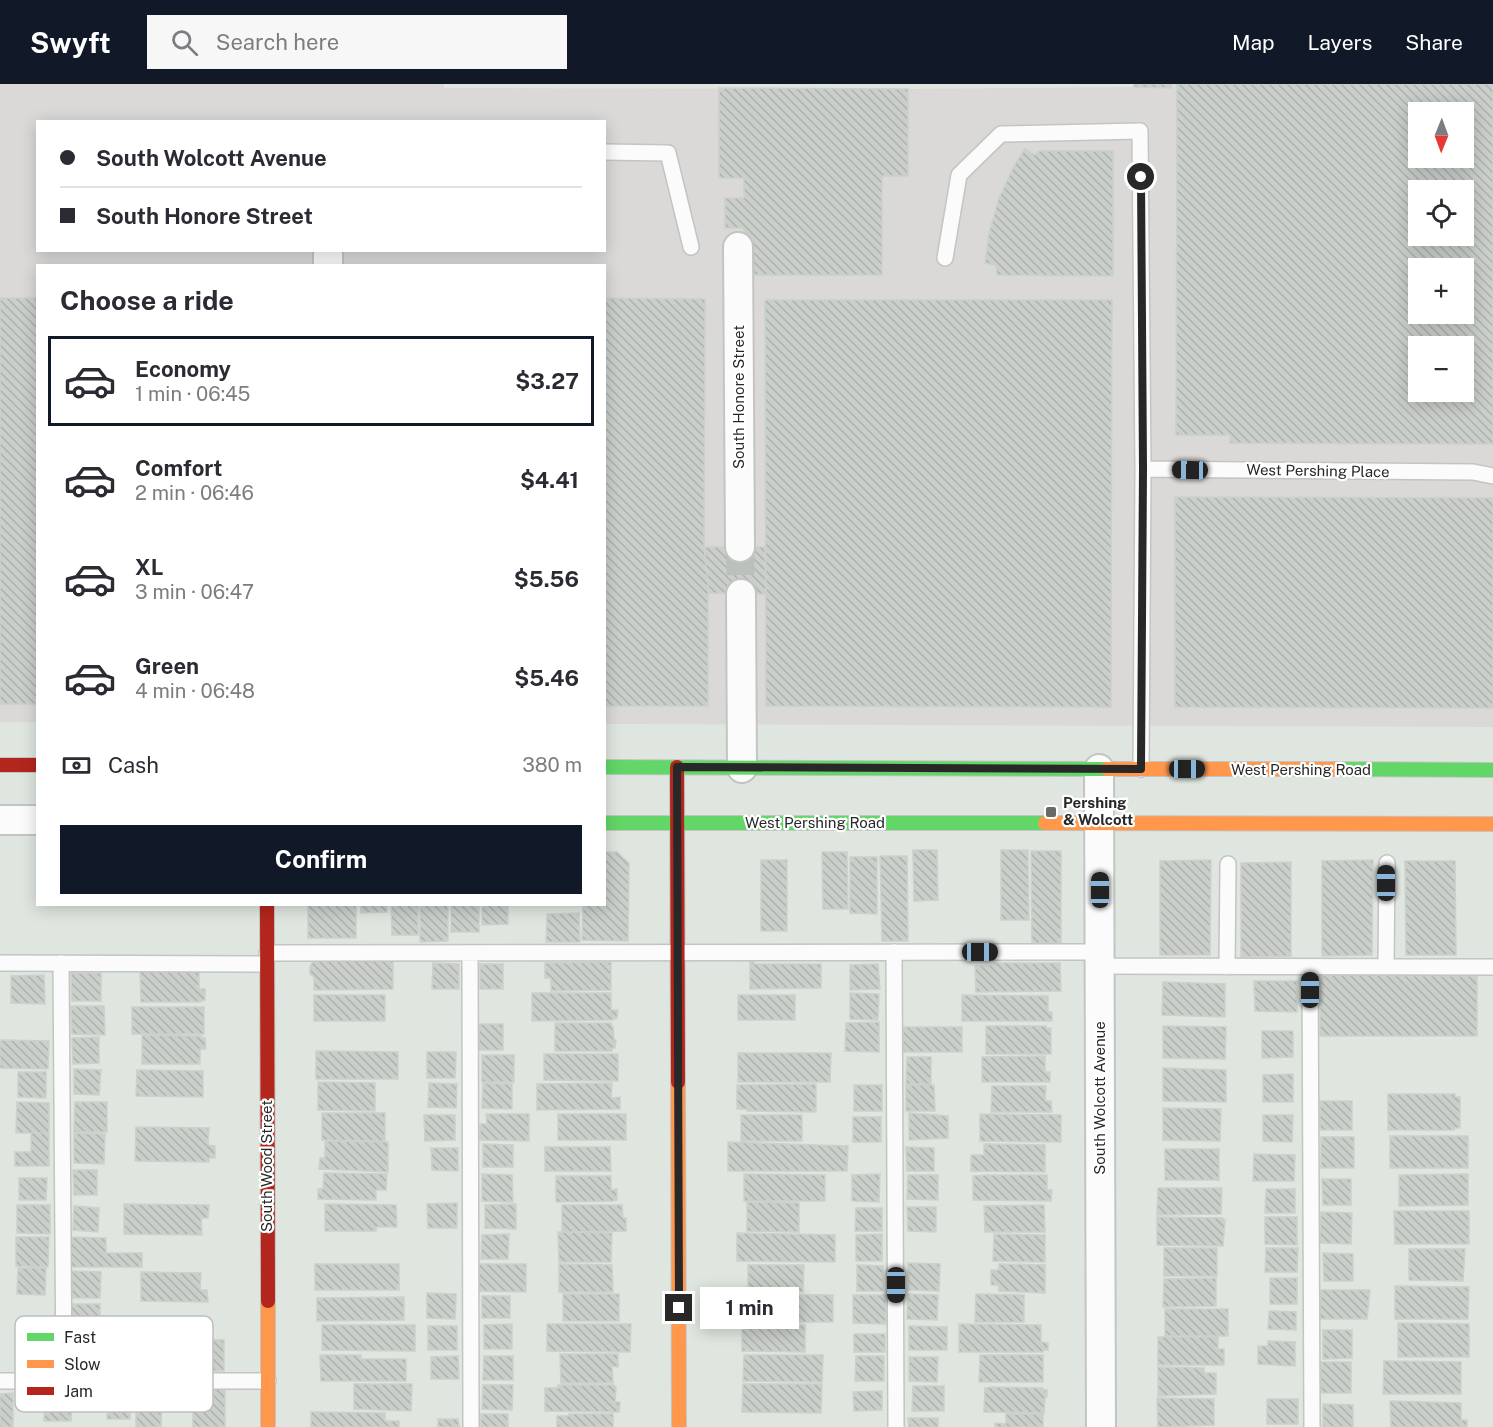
<!DOCTYPE html>
<meta charset="utf-8">
<style>
body{margin:0;font-family:"Public Sans",sans-serif;background:#f7f7f7;color:#2b2b33;height:100vh;display:flex;flex-direction:column;font-size:22px;white-space:nowrap}
*{box-sizing:border-box;margin:0}
p{font-size:20px;color:#7c7c81}
.icon{flex:none;width:33px;height:33px;fill:none;stroke:currentColor;stroke-width:2;stroke-linecap:round;stroke-linejoin:round}
.map{position:relative;flex:1;overflow:hidden}
.sheet{position:absolute;left:36px;top:180px;width:570px;height:642px;display:flex;flex-direction:column;background:#fff;border-radius:0px;box-shadow:0 3px 15px #0003}
.sheet>*{flex:none}
.top-card{position:absolute;left:36px;top:36px;width:570px;height:132px;border-radius:0px;box-shadow:0 3px 15px #0003;display:grid;align-content:center;height:132px;padding:0 24px;background:#fff}
.needle{width:39px;rotate:181deg}
.fabs{position:absolute;left:1408px;top:18px;display:grid;gap:12px}
.fabs a{display:grid;place-items:center;width:66px;height:66px;border-radius:0px;background:#fff;box-shadow:0 3px 15px #0003;font-size:30px}
.end{position:absolute;width:27px;height:27px;margin:-14px;border:8px solid #282828;background:#fff;box-shadow:0 0 0 3px #fff}
.from{border-radius:50%}
.bubble{position:absolute;height:42px;border-radius:0px;background:#fff;box-shadow:0 3px 15px #0003;font-size:20px;font-weight:700;line-height:42px;text-align:center}
.car{position:absolute;width:18px;height:36px;margin:-18px -9px;border-radius:8px;box-shadow:0 0 4px 2px #0007;background:linear-gradient(#222 24%,#8ab4d8 0 40%,#222 0 76%,#8ab4d8 0 86%,#222 0)}
.top-card b{display:flex;align-items:center;gap:21px;height:57px;font-size:22px}
.top-card b+b{border-top:2px solid #e1e1e2}
.top-card i{width:15px;height:15px;background:#2b2b33}
ul{padding:0;list-style:none}
li{display:flex;align-items:center;gap:18px;height:90px;margin:0 12px 9px;padding:0 12px;border:3px solid transparent;border-radius:0px}
li div{flex:1}
li b{display:block;font-size:22px}
li em{font-style:normal;font-weight:700}
li.selected{border-color:#111827}
li>.icon{width:54px;height:54px;stroke-width:1.5}
h2{padding:0 24px;font-size:27px;line-height:72px}
.pay{display:flex;align-items:center;gap:15px;height:66px;padding:0 24px;font-size:22px}
.pay p{margin-inline-start:auto}
.action{display:flex;gap:12px;margin-top:auto;padding:12px 24px}
.action a{flex:1;height:69px;border-radius:0px;background:#111827;color:#fff;font-size:24px;font-weight:700;line-height:69px;text-align:center}
header{display:flex;align-items:center;gap:36px;box-sizing:border-box;height:84px;padding:0 30px;background:#111827;color:#fff}
header strong{font-size:28px}
nav{display:flex;gap:33px;margin-inline-start:auto;font-size:21px}
.search{width:420px;height:54px;background:#f7f7f7;display:flex;align-items:center;gap:15px;box-sizing:border-box;padding:0 21px;border-radius:0px;color:#7c7c81;font-size:22px}
.map>svg:first-child{display:block}
.industrial{fill:#dad9d7;fill-rule:evenodd}
.building{fill:url(#building-back-hatch);stroke:#cbd1cb;stroke-width:1.5;fill-rule:evenodd}
.lines{fill:none;stroke-linecap:round;stroke-linejoin:round}
.street-tunnel{stroke:#bac0ba;stroke-width:28;stroke-dasharray:28 14;stroke-linecap:butt}
.lane-casing{stroke:#c3c4c3;stroke-width:18}
.street-casing{stroke:#c3c4c3;stroke-width:32}
.fast-casing{stroke:#c3c4c3;stroke-width:16}
.slow-casing{stroke:#c3c4c3;stroke-width:16}
.jam-casing{stroke:#c3c4c3;stroke-width:16}
.lane{stroke:#fafbfa;stroke-width:15}
.street{stroke:#fafbfa;stroke-width:28}
.fast{stroke:#63d668;stroke-width:14}
.slow{stroke:#ff974d;stroke-width:14}
.jam{stroke:#b3261e;stroke-width:14}
.route{stroke:#282828;stroke-width:8}
.poi-dot{fill:#686a68;stroke:#fff;stroke-width:2}
.labels{text-anchor:middle;stroke-width:4.5;stroke-linejoin:round;paint-order:stroke}
.street-label{font-size:15px;fill:#282828;stroke:#fff}
.poi-label{font-size:15px;font-weight:bold;fill:#282828;stroke:#fff;text-anchor:start}
.key{fill:#fff;stroke:#bebebe;stroke-width:1.5}
.key-label{font-size:16px;fill:#282828}
</style>
<header>
<strong>Swyft</strong>
<div class="search"><svg class="icon" aria-label="search" viewBox="0 0 24 24"><circle cx="10" cy="10" r="6"/><path d="M15 15l6 6"/></svg>Search here</div>
<nav><a>Map</a><a>Layers</a><a>Share</a></nav>
</header>
<div class="map">
<svg width="1493" height="1343" viewBox="0 0 1493 1343">
<defs>
<pattern id="building-back-hatch" width="6" height="6" patternUnits="userSpaceOnUse" patternTransform="scale(1.5)"><rect width="6" height="6" fill="#cacfca"/><path d="M-1 5l2 2M0 0l6 6M5-1l2 2" fill="none" stroke="#aeb2ae"/></pattern>
</defs>
<rect width="100%" height="100%" fill="#dfe6df"/>
<path class="industrial" d="M0,0H444V4L908,5L1133,3L1134,0H1493V643L605,640L604,182H38L37,638H0ZM1419,28H1464V74H1419ZM38,38H604V166H38ZM1419,106H1464V152H1419ZM1419,184H1464V230H1419ZM1419,262H1464V308H1419Z"/>
<path class="building" d="M1134,0H1171V4L1134,3Z
M1177,0H1493V360L1230,359V351H1176ZM1419,28H1464V74H1419ZM1419,106H1464V152H1419ZM1419,184H1464V230H1419ZM1419,262H1464V308H1419Z
M719,4L908,5V92H882V191H744V144H725V114H744V94H719Z
M1025,65L1035,71L1039,67H1113V192L997,191L996,181L985,179L989,149L999,114L1015,80Z
M0,214H38V620H0Z
M604,214L705,215L704,463L709,509H708V622H604Z
M765,216H1112L1111,623L766,622Z
M1175,413L1493,414V624L1175,623Z
M704,463H765L766,510L709,509Z
M913,766H937L938,816L914,817Z
M1001,766H1028L1029,836H1001Z
M1031,767H1061V859H1032Z
M604,768H617L629,779L628,857L582,856L583,820H604Z
M822,768H847L848,825H823Z
M880,772H907L908,857H882Z
M850,773H877V830L850,829Z
M761,776H787V847H761Z
M1211,776L1210,871H1160V777Z
M1373,776L1372,871L1322,872V777Z
M1405,777H1455L1456,871H1406Z
M1291,778V872L1241,873V779Z
M308,820H356V854H308Z
M361,820H387V828L361,829Z
M391,820H418V851H392Z
M420,820H448V857L420,858Z
M451,820H479V848H451Z
M482,820H508V840L482,841Z
M579,829L580,858H546L547,830Z
M314,876H393V905L314,906V893L310,890V882Z
M611,878V906L551,907V894H545V879Z
M750,878H754V880H821V904L750,905Z
M433,879L459,880V905H432Z
M994,879H1060L1061,907L976,908L975,882L994,881Z
M480,880H503V905H480Z
M878,880L880,905L850,906V881Z
M140,887L199,888V905H205V916L200,918H141Z
M71,889H101V917H72Z
M44,891L45,920L11,919V892Z
M1320,891L1477,892V952H1320Z
M1254,897H1297V928L1255,927Z
M1163,898L1225,900V933L1162,931Z
M532,909H611V926H618L617,934L612,936L532,937Z
M850,909L879,910L878,936L850,935Z
M314,911H385V937H314Z
M738,911H795V936H738Z
M962,911L1048,912V928H1052V937H962Z
M71,922H104L105,951L72,950Z
M132,923H204V950H132Z
M879,938V968L845,967L846,939Z
M555,939H611L612,943H613L614,956H616L615,964H612V967H555Z
M479,940H503V966H479Z
M986,942H1046V944H1051V970H986Z
M1163,942L1226,943L1225,975L1163,974Z
M903,943H962V968H903Z
M1262,947H1293V973L1262,974Z
M142,951L201,952V953L205,954L206,965H200V980H142Z
M99,953V979L73,980L72,954Z
M0,956L49,957L48,985L0,984Z
M316,967L398,968V995H316Z
M427,968H456L455,994H427Z
M738,969H831L830,998H738Z
M544,970H618V997L544,996Z
M482,971H514V998H482Z
M1045,972V988H1050V998H982V973Z
M907,973H931V1000H906Z
M1163,984L1226,986V1018L1163,1017Z
M74,985L101,986L99,1011L74,1010Z
M137,986L203,987V1013L136,1012Z
M18,988H46V1014L18,1013Z
M1293,990V1018H1263V991Z
M318,998L375,999V1027L318,1026Z
M429,999L457,1000L456,1024L428,1023Z
M483,999L512,1000V1025L482,1024Z
M612,999L611,1014L620,1013V1025L537,1026V1000Z
M816,1000V1028L747,1027V1025H737V1001Z
M854,1001H882V1027H854Z
M906,1001H934L935,1027H906Z
M992,1002H1046L1045,1017H1051L1052,1028H991Z
M1388,1010H1455V1013H1460V1044H1455L1454,1046H1388Z
M1320,1017H1352V1046H1320Z
M17,1018L49,1019V1049H16Z
M75,1018H107V1048H74Z
M1163,1024L1221,1025L1220,1057L1163,1056Z
M322,1029H385V1057L322,1056Z
M909,1029L948,1032V1054L909,1056Z
M486,1030H529V1057L480,1056V1040H487Z
M558,1030H626V1056H558Z
M980,1030L1061,1031V1058L980,1057Z
M424,1031H455V1056L425,1057Z
M741,1031H802V1057H741Z
M1263,1031H1293L1292,1058L1263,1057Z
M853,1033H881V1058H853Z
M136,1043L209,1044L208,1061L215,1062V1074H209V1078L135,1077Z
M31,1049H49V1082H15V1068H31Z
M74,1049L105,1050L104,1080L74,1079Z
M1390,1052H1468V1084H1390Z
M1321,1053H1354V1084H1321Z
M325,1057L388,1058V1088L319,1085L320,1074H325Z
M728,1058L848,1062L847,1087H728Z
M483,1060L513,1061V1083H483Z
M984,1060L1045,1061V1088L971,1087V1071H984Z
M545,1063H610L611,1087H545Z
M906,1063L934,1064V1087H907Z
M431,1064H458V1087L432,1086Z
M1165,1065H1219V1096H1165Z
M1254,1070L1295,1071L1294,1097H1253Z
M73,1086H97V1111H74Z
M324,1089L387,1090L386,1106H376V1116L318,1115V1105H323Z
M482,1090L512,1091L513,1118L482,1117Z
M744,1090L825,1091V1117H744Z
M880,1090L879,1118L852,1117V1091Z
M1468,1090V1121L1399,1122V1091Z
M908,1091H938V1116L907,1115Z
M986,1091H1047V1106H1052L1051,1117L973,1116V1092Z
M556,1092H611V1106L617,1105V1116L613,1117L556,1118Z
M19,1094H47L46,1116H19Z
M1322,1095H1351V1121H1323Z
M1158,1104H1222L1221,1130L1157,1131Z
M1266,1105H1295V1129H1265Z
M747,1118L799,1119V1148L747,1147Z
M457,1119V1144H428L427,1120Z
M124,1120L209,1121L208,1134H201L202,1151L124,1150Z
M325,1120L396,1121L397,1143H376V1147H325Z
M516,1120V1145L485,1144V1121Z
M17,1121H50V1150L17,1149Z
M562,1121H622L623,1134H626V1147L562,1148Z
M1044,1121L1045,1148H985L984,1122Z
M74,1122L99,1124L98,1148L73,1146Z
M907,1123H936V1148L908,1147Z
M856,1124H882V1147H855Z
M1394,1127H1469V1160H1395Z
M1321,1128L1352,1129L1351,1160L1320,1159Z
M1157,1133L1223,1134V1136H1225L1223,1162L1157,1161Z
M1265,1133H1297V1161L1265,1160Z
M558,1148L612,1149L611,1178H559Z
M737,1149L835,1151V1178L737,1177Z
M509,1150L508,1175H481L482,1151Z
M882,1150V1177H856V1151Z
M994,1150L1045,1151V1178L993,1177Z
M16,1153H49L48,1183L16,1182Z
M69,1153L106,1154V1169H142V1183H69Z
M1164,1164H1217V1192H1164Z
M1266,1164H1298L1297,1188H1265Z
M1409,1165H1465L1463,1197L1409,1196Z
M1323,1169L1353,1170V1197H1324Z
M908,1179L940,1180L939,1207L908,1206Z
M315,1180H399V1206H315Z
M479,1180H526V1208L479,1207Z
M559,1180L612,1181L613,1208H559Z
M999,1180L1045,1181V1209L999,1207V1201H991V1186H999Z
M748,1181H804L803,1208L748,1207Z
M857,1181L883,1182V1207H857Z
M18,1184H46L45,1211L17,1210Z
M72,1187L101,1188L100,1214H72Z
M141,1188L201,1189L200,1206H207L208,1218L141,1217Z
M1216,1194V1222L1163,1223L1164,1195Z
M1270,1194H1297V1220H1270Z
M1395,1202L1469,1203L1468,1235H1395Z
M1321,1206H1370L1367,1235H1320Z
M427,1209L456,1210L455,1235L427,1234Z
M563,1210H619V1237H563Z
M740,1210L833,1211V1238H740Z
M908,1210L938,1211L937,1236L907,1235Z
M976,1210L1024,1211V1238H975Z
M853,1211H886V1240L853,1239Z
M482,1212H510V1234H482Z
M404,1213V1236L317,1237V1214Z
M70,1220H100V1252L70,1253Z
M1165,1225H1228V1252H1165Z
M1269,1227L1296,1228V1246L1268,1245Z
M1398,1239L1469,1240V1273H1398Z
M512,1240V1265H484V1241Z
M547,1240H631L630,1268L547,1267Z
M959,1240L1041,1241V1258L1048,1259V1266H1043V1268H959Z
M322,1241H415V1267L322,1266Z
M742,1241H805V1268L742,1267Z
M428,1242H457V1266H428Z
M909,1242L947,1243V1266H909Z
M1323,1246H1352V1274L1323,1275Z
M854,1250H885V1268H854Z
M1158,1253H1218V1265H1224V1281H1158Z
M118,1254L224,1256V1287L117,1286Z
M1268,1257L1295,1258V1282L1258,1280V1262H1268Z
M560,1270H618V1283L612,1282L613,1299H561Z
M320,1271H361V1275H406V1297H321Z
M744,1271H823L822,1298L743,1297Z
M980,1271H1043V1298H979Z
M458,1272L459,1295H431V1273Z
M484,1272H513V1296H483Z
M856,1272H884V1297H855Z
M909,1273H938L937,1298L909,1297Z
M1384,1277L1461,1278V1310H1383Z
M1321,1278H1351V1309H1321Z
M1158,1283L1204,1284V1289H1216V1310L1158,1312Z
M354,1300H412L411,1327L354,1325Z
M743,1300H822L821,1329L742,1328Z
M483,1301H513L512,1326L482,1325Z
M558,1301H614L616,1303L615,1318H620L619,1328L545,1327V1304H558Z
M913,1302H944V1327H912Z
M993,1303L1043,1304V1306H1047V1313H1045L1044,1329L984,1328L985,1304Z
M45,1305H72L71,1337H44Z
M225,1305V1343H193V1306Z
M108,1306H130V1335H107Z
M136,1306L162,1307L161,1343H136Z
M882,1307V1326L854,1327L853,1308Z
M13,1309V1343H0V1310Z
M1157,1314L1214,1315V1341L1158,1343Z
M1267,1315H1298V1340H1267Z
M1390,1317L1461,1319V1336H1467V1343H1391Z
M1323,1320L1353,1321V1343H1323Z
M311,1328L385,1329V1337H399V1343H311Z
M481,1330H508V1343H481Z
M569,1330H613V1343H557V1332H569Z
M1006,1330H1043V1343H995V1339L1006,1340Z
M908,1334H938V1343H909Z
M438,1335H458L459,1343H438Z"/>
<g class="lines">
<path class="street-tunnel" d="M740,463L741,510"/>
<defs>
<path id="lane" d="M604,68L668,69L691,163
M945,174L959,91L1001,50L1140,47L1143,385L1141,685
M1143,385L1473,388L1493,392
M894,868L896,1343
M267,869L1100,868
M470,869L471,1343
M0,879L266,880
M61,879L64,1297
M1100,882L1493,883
M1386,882L1387,779
M1227,883L1228,780
M1310,883L1312,1343
M0,1297H268"/>
<path id="street" d="M738,163L740,463
M328,166V182
M741,510L742,684
M1099,685L1101,1343
M0,736H38"/>
<path id="fast" d="M604,683L1107,685
M1333,685L1493,686
M604,739H1045"/>
<path id="slow" d="M1107,685H1333
M1045,739L1493,740
M678,998L679,1343
M268,1217V1343"/>
<path id="jam" d="M0,681H38
M677,683L678,998
M267,820L268,1217"/>
</defs>
<use href="#lane" class="lane-casing"/>
<use href="#street" class="street-casing"/>
<use href="#fast" class="fast-casing"/>
<use href="#slow" class="slow-casing"/>
<use href="#jam" class="jam-casing"/>
<use href="#lane" class="lane"/>
<use href="#street" class="street"/>
<use href="#fast" class="fast"/>
<use href="#slow" class="slow"/>
<use href="#jam" class="jam"/>
</g>
<g class="lines">
<path class="route" d="M679,1224L677,683L1141,685L1143,385L1141,93"/>
</g>
<rect class="poi-dot" x="1045" y="722" width="12" height="12" rx="3"/>
<g class="labels">
<g class="street-label">
<text transform="translate(739 313) rotate(-90)" y="5">South Honore Street</text>
<text transform="translate(1318 387) rotate(1)" y="5">West Pershing Place</text>
<text x="1301" y="691">West Pershing Road</text>
<text x="815" y="744">West Pershing Road</text>
<text transform="translate(1100 1014) rotate(-90)" y="5">South Wolcott Avenue</text>
<text transform="translate(267 1082) rotate(-90)" y="5">South Wood Street</text>
</g>
<g class="poi-label">
<text x="1063" y="724">Pershing<tspan x="1063" dy="17">&amp; Wolcott</tspan></text>
</g>
</g>
<rect x="15" y="1232" width="198" height="96" rx="9" class="key"/>
<rect x="27" y="1249" width="27" height="8" fill="#63d668"/>
<rect x="27" y="1276" width="27" height="8" fill="#ff974d"/>
<rect x="27" y="1303" width="27" height="8" fill="#b3261e"/>
<g class="key-label">
<text x="64" y="1259">Fast</text>
<text x="64" y="1286">Slow</text>
<text x="64" y="1313">Jam</text>
</g>
</svg>
<div class="fabs">
<a><svg class="needle" viewBox="-14 -14 28 28"><path d="M0-13l5 13h-10z" fill="#e53935"/><path d="M0 13l5-13h-10z" fill="#7c7c81"/></svg></a>
<a><svg class="icon" aria-label="locate" viewBox="0 0 24 24"><circle cx="12" cy="12" r="6"/><path d="M12 2v4M12 18v4M2 12h4M18 12h4"/></svg></a>
<a>+</a>
<a>−</a>
</div>
<i class="end from" style="left:1141px;top:93px"></i>
<i class="end" style="left:679px;top:1224px"></i>
<div class="bubble" style="left:700px;top:1203px;width:99px">1 min</div>
<i class="car" style="left:1190px;top:386px;rotate:271deg"></i>
<i class="car" style="left:1187px;top:685px;rotate:90deg"></i>
<i class="car" style="left:1386px;top:799px;rotate:0deg"></i>
<i class="car" style="left:1100px;top:806px;rotate:0deg"></i>
<i class="car" style="left:980px;top:868px;rotate:90deg"></i>
<i class="car" style="left:1310px;top:906px;rotate:0deg"></i>
<i class="car" style="left:896px;top:1201px;rotate:180deg"></i>
<div class="top-card">
<b><i class="from"></i>South Wolcott Avenue</b>
<b><i></i>South Honore Street</b>
</div>
<section class="sheet">
<h2>Choose a ride</h2>
<ul>
<li class="selected"><svg class="icon" aria-label="car" viewBox="0 0 24 24"><path d="M5 17H2v-5l4-1 3-4h7l3 4 3 1v5h-3M9 17h6M6 11h13"/><circle cx="7" cy="17" r="2"/><circle cx="17" cy="17" r="2"/></svg><div><b>Economy</b><p>1 min · 06:45</p></div><em>$3.27</em></li>
<li><svg class="icon" aria-label="car" viewBox="0 0 24 24"><path d="M5 17H2v-5l4-1 3-4h7l3 4 3 1v5h-3M9 17h6M6 11h13"/><circle cx="7" cy="17" r="2"/><circle cx="17" cy="17" r="2"/></svg><div><b>Comfort</b><p>2 min · 06:46</p></div><em>$4.41</em></li>
<li><svg class="icon" aria-label="car" viewBox="0 0 24 24"><path d="M5 17H2v-5l4-1 3-4h7l3 4 3 1v5h-3M9 17h6M6 11h13"/><circle cx="7" cy="17" r="2"/><circle cx="17" cy="17" r="2"/></svg><div><b>XL</b><p>3 min · 06:47</p></div><em>$5.56</em></li>
<li><svg class="icon" aria-label="car" viewBox="0 0 24 24"><path d="M5 17H2v-5l4-1 3-4h7l3 4 3 1v5h-3M9 17h6M6 11h13"/><circle cx="7" cy="17" r="2"/><circle cx="17" cy="17" r="2"/></svg><div><b>Green</b><p>4 min · 06:48</p></div><em>$5.46</em></li>
</ul>
<div class="pay"><svg class="icon" aria-label="cash" viewBox="0 0 24 24"><path d="M3 7h18v10H3z"/><circle cx="12" cy="12" r="2"/></svg>Cash<p>380 m</p></div>
<div class="action"><a>Confirm</a></div>
</section>
</div>
